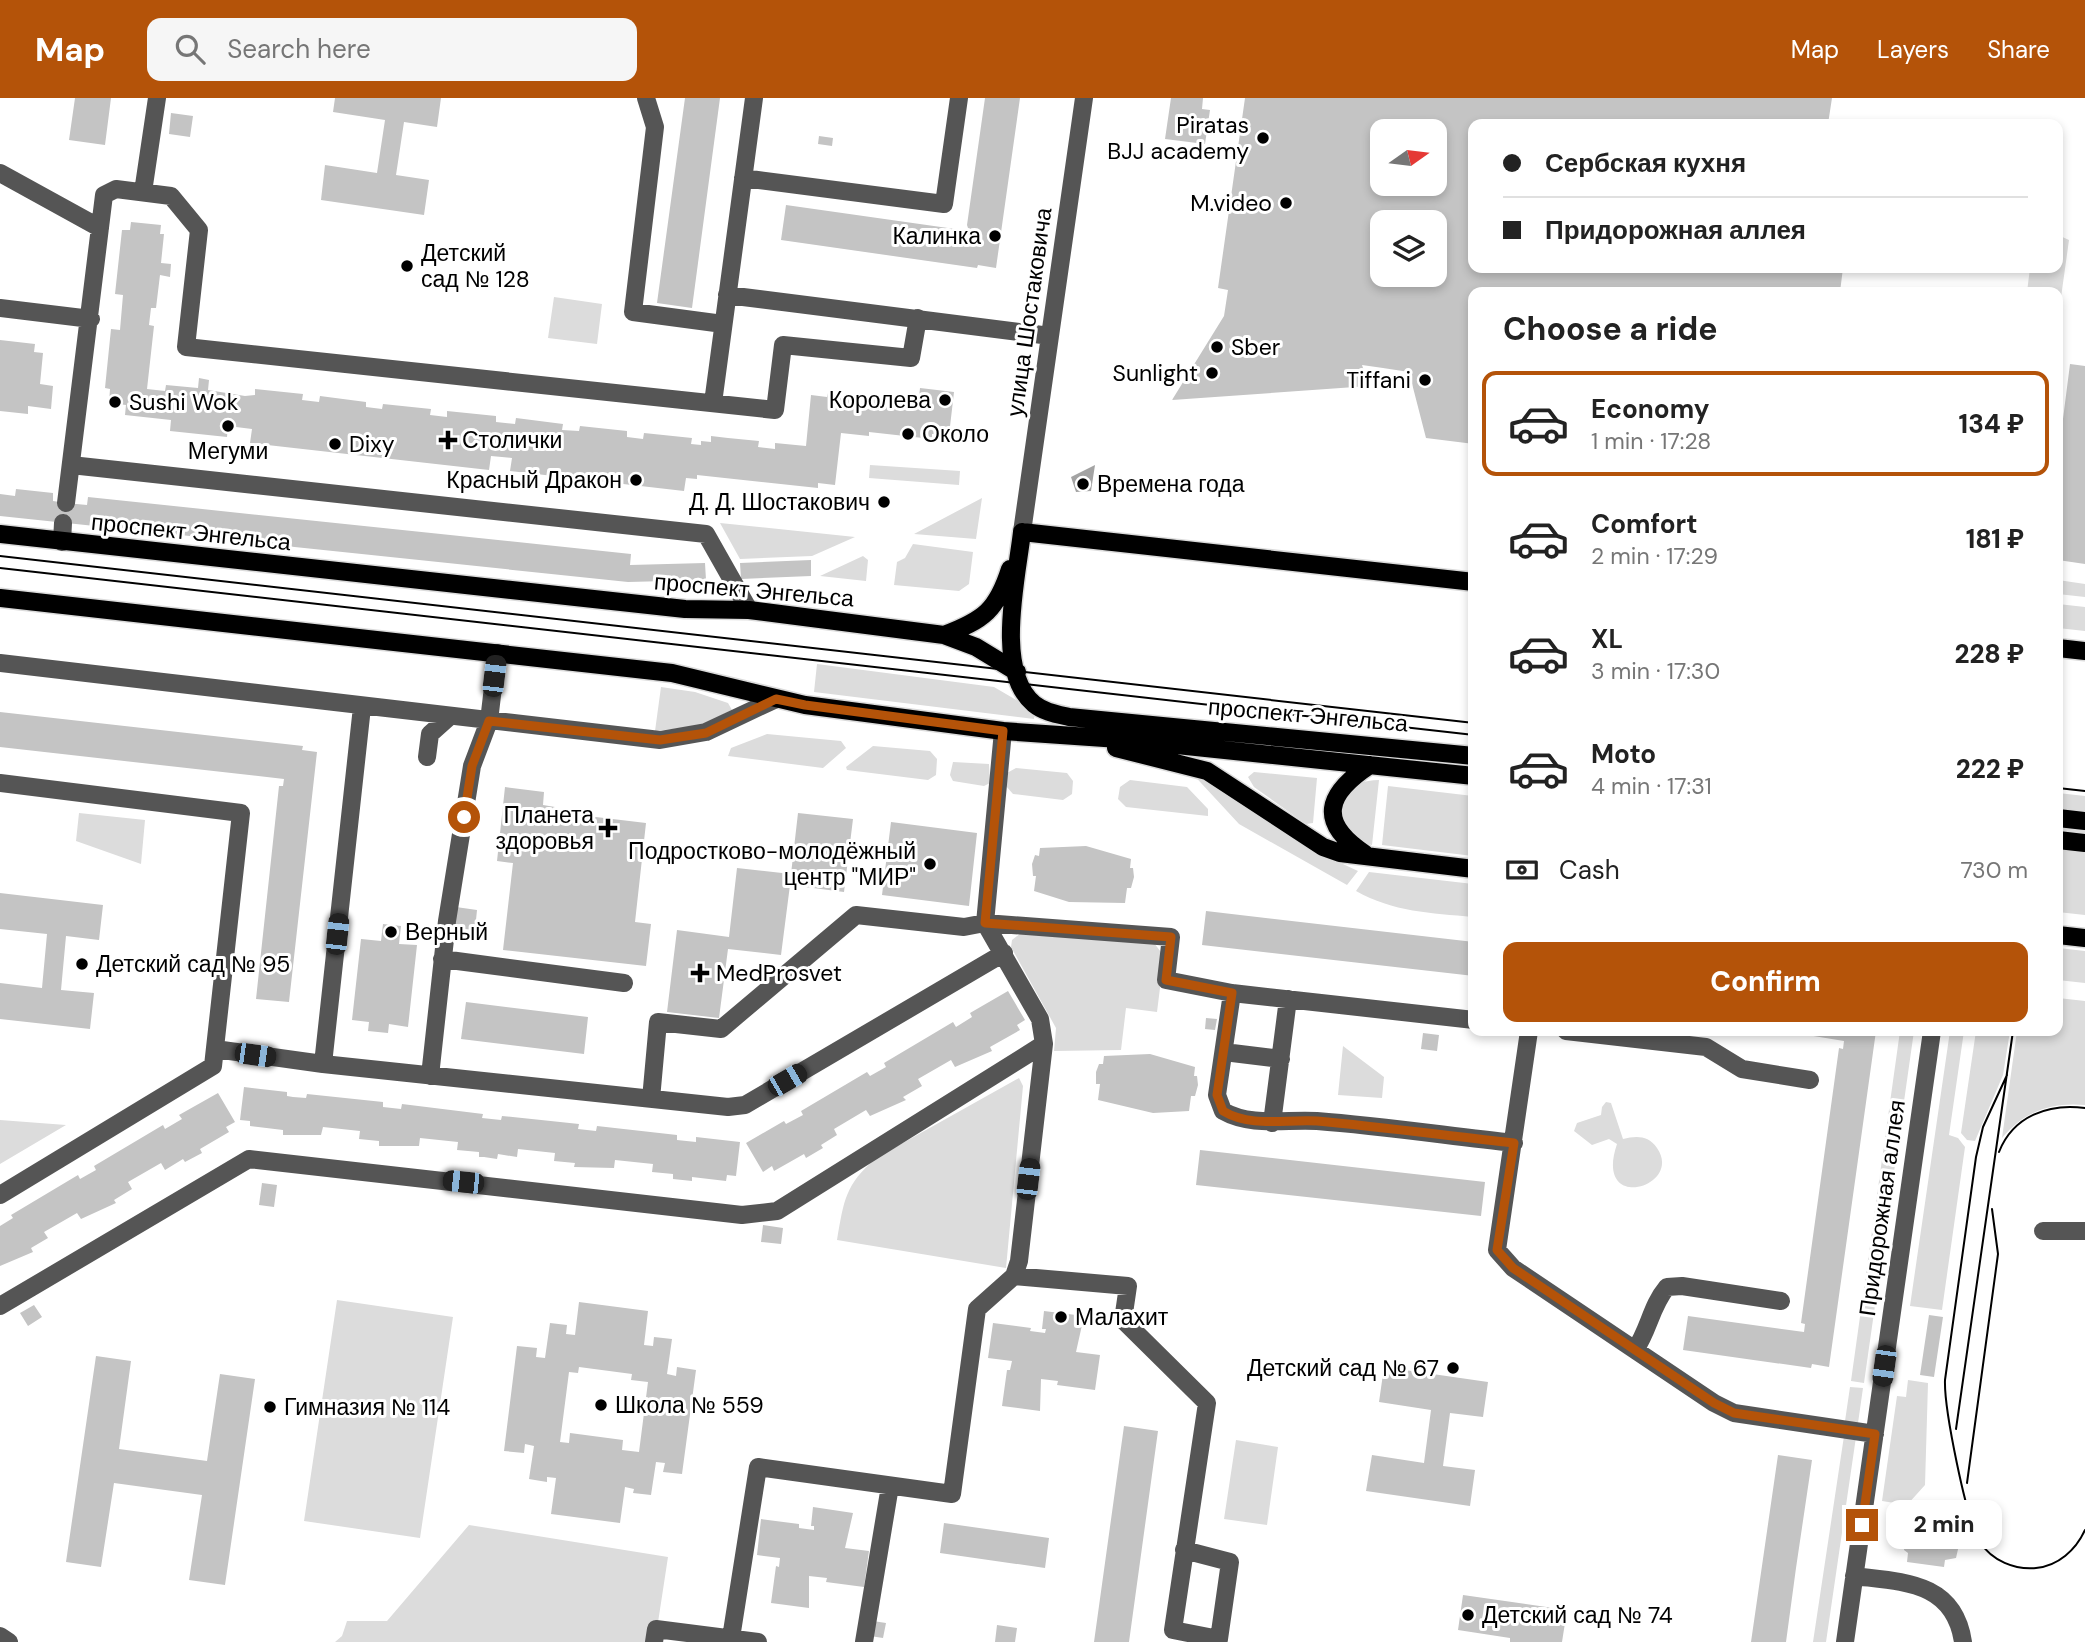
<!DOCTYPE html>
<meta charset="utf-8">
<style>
body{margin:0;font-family:"DM Sans",sans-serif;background:#f6f6f6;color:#222;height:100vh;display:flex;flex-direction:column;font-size:26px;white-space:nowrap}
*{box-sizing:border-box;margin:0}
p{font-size:23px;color:#767676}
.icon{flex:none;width:38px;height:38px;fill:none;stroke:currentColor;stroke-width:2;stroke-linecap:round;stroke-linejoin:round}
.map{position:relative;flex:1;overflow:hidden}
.sheet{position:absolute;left:1468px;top:189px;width:595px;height:749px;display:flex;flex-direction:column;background:#fff;border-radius:14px;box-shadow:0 4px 10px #0003}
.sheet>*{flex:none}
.guide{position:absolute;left:1468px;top:21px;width:595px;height:154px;border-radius:14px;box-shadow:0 4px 10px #0003;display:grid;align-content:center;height:154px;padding:0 35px;background:#fff}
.needle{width:46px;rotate:76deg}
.controls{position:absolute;left:1370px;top:21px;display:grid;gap:14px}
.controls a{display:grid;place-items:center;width:77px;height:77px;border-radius:14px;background:#fff;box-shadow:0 4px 10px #0003;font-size:35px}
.end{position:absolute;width:32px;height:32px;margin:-16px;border:9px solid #b45309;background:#fff;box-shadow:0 0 0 4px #fff}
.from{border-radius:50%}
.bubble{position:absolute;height:49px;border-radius:14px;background:#fff;box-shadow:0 4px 10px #0003;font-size:23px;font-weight:800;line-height:49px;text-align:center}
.car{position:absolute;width:21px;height:42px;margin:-21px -10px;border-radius:9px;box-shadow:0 0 5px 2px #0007;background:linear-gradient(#222 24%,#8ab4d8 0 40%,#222 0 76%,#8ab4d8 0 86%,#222 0)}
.guide b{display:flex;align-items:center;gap:24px;height:66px;font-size:26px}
.guide b+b{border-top:2px solid #e0e0e0}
.guide i{width:18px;height:18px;background:#222}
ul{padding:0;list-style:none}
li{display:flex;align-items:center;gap:21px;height:105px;margin:0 14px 10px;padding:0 21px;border:4px solid transparent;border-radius:14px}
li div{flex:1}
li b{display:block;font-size:26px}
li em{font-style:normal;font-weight:800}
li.on{border-color:#b45309}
li>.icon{width:63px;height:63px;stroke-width:1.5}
h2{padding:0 35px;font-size:32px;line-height:84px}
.pay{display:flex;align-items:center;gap:18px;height:77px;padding:0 35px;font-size:26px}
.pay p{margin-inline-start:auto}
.action{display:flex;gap:14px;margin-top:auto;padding:14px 35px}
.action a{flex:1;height:80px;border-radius:14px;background:#b45309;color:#fff;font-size:28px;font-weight:800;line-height:80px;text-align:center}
header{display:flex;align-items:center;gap:42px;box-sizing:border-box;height:98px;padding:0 35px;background:#b45309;color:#fff}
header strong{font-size:33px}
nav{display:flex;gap:38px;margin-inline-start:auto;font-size:24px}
.search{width:490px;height:63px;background:#f6f6f6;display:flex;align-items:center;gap:18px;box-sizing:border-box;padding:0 24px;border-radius:14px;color:#767676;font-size:26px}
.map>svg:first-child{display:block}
.green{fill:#dcdcdc}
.water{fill:#a3a3a3}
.building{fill:#c4c4c4;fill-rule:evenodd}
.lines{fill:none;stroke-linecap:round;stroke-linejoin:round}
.major-casing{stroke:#dbdbdb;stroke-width:21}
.minor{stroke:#555;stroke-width:18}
.major{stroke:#000;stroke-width:18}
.tram{stroke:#000;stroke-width:2}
.route{stroke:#b45309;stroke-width:9}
.poi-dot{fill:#000;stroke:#fff;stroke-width:2.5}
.labels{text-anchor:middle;stroke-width:6;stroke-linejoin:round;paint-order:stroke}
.poi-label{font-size:23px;fill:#000;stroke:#fff;text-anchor:start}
.street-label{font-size:23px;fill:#000;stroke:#fff}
</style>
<header>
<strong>Map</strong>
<div class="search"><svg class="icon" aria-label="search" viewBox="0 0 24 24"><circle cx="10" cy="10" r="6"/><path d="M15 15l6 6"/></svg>Search here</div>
<nav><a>Map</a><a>Layers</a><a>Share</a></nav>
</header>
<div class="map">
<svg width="2085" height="1544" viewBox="0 0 2085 1544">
<rect width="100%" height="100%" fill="#fff"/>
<path class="green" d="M2058,137L2069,142L2058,221V194H2027L2030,170H2058Z
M554,199L602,206L597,246L548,240Z
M870,367L960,373L959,387L869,380Z
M982,400L976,441L914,436Z
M720,425L855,439L812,458L740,461Z
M913,446L973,454L969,486L959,493L894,487L897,464L905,460Z
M863,458L868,462L866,483L820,478Z
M2058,482L2085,486V499L2058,496Z
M2058,506L2085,509V533L2058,530Z
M817,566L994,589L1035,613L1034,621L814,594Z
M661,589L695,594L728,605L732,612L700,628L655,633Z
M767,636L841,643L846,650L823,670L728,658L731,650Z
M873,648L930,653L937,661L936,677L928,682L847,672L846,669Z
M953,664L989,666L990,685L984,688L953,683L950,677Z
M1016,670L1067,675L1073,683L1072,696L1063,702L1013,696L1006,688L1007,675Z
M1189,672L1319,755L1358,773L1347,787L1239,726Z
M1254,674L1317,680L1313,725L1306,726L1254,689L1248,679Z
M1130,682L1187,689L1208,711V718L1126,709L1118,701L1120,689Z
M1379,682L1372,747L1363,745L1340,723C1343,695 1348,683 1379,682Z
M1388,688L1473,698V758L1382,747Z
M2058,695L2085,698V817L2058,814Z
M79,715L145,722L141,766L76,743Z
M1369,774L1473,786V819C1431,815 1393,814 1356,793Z
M1021,835L1154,845L1164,858L1157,914L1126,910L1121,952L1054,953L1056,930L1011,849L1012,842Z
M2058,850L2085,853V885L2058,882Z
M2058,900L2085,903V1007C2051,1004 2025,1013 2002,1040L2017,933H2058Z
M1900,933H1914L1864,1285L1851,1283Z
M1950,933H1964L1949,1037L1958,1040L1965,1049L1942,1212L1910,1208Z
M1976,933H2010L2003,977L1975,1043L1967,1042L1961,1035Z
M1343,948L1384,979L1382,1000L1338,997Z
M1019,980L1023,988L1006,1170L837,1142C844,1102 845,1087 876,1060Z
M1606,1004L1611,1005L1623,1041C1636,1038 1648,1037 1657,1050C1684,1089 1593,1116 1617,1046L1609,1041L1592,1047L1574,1033L1577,1025L1601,1017L1602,1009Z
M0,1022L66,1027L0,1066Z
M337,1202L453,1219L420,1440L304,1423Z
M1908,1282L1928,1285L1925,1387L1907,1407L1882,1403L1897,1298L1906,1299Z
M1850,1289L1863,1290L1858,1325L1845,1323Z
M1844,1338L1856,1339L1826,1544H1813Z
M1236,1342L1278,1349L1267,1427L1224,1421Z
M469,1427L668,1459L655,1544H335L342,1538L347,1523H387Z"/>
<path class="water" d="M1095,367L1091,393L1076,394L1071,379Z"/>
<path class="building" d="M75,0H111L105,47L69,42Z
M335,0H441L437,29L404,24L396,77L429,82L424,117L321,102L325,67L377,75L385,22L333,14Z
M685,0H720L692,210L657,205Z
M985,0H1020L996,170L978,167L977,170L781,142L786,107L969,133L967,127Z
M1171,0H1203L1202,11L1210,12L1205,46L1165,41Z
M1245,0H1832L1828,26H1474V170H1843L1840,194H1474V346L1426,340L1409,274L1383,270L1362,267L1369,288L1172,302L1224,218L1228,192L1218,190ZM1382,33H1435V86H1382ZM1382,124H1435V177H1382Z
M171,15L193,18L190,39L169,36Z
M819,38L833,40L832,48L818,46Z
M131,124L161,127L160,136H164L161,165L171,166L170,179L160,177L156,210H151L149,227L154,228L147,291L165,293L166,287L198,290L199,280L209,282L208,292L245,298L255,297V291L303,296L302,302L319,304L320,298L366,304V309L382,311L383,306L431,311L430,317L447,319V313L496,318V324L515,326L516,320L563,326L562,332L579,333L580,328L627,333V339L643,341L644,335L692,340L691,346L701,347V343L711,344V338L728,340L759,343L758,349L775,351V345L806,348L811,297L827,299L828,295L889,302V297L919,300L920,290L954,294L949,337L932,336V341L869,334V338L841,335L835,387L818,385V390L697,377V381L686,380L684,393L510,373L512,360L491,358L489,372L250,345L252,331L228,328L227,339L170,333L171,322L125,317L126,307L109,305L110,291L105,290L111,231L120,232L123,197L115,196L122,132H130Z
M0,242L35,246L34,254L43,255L40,286L53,288L51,311L28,308V316L0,313Z
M2070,266L2085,268V466L2058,462V360Z
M16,391L53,395V403L66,405L87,407L88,399L631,456L630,467L705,465L706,482L628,484L0,418V396L15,398Z
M811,462V478L741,481L740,465Z
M0,614L303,648L302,652L317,654L289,904L256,901L279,688H283L284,681L0,649Z
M505,689L544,694L543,707L555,709L554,714L646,725L635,824L651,826L646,868L503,852L513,765L497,763Z
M798,715L853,721L844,794L790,787L781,857L728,851L719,920L667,914L677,832L729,839L737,770L791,776Z
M891,724L977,735L969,808L882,797Z
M1086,748L1131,761L1130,770H1133L1134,779L1131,790H1127L1125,805L1069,804L1034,793L1036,778H1033L1032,766L1035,757L1039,758L1040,750Z
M0,795L103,807L99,842L66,838L61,892L94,895L90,931L0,921V885L42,890L47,836L0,831Z
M456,809L477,812L475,832L454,830Z
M1206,813L1474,844V878L1202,847Z
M383,826L401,828L399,846L417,847L408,929L389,926L388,935L368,933L369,924L352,922L361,841L381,843Z
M1008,893L1025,922L1017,927L1020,932L990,949L992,953L955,969L951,962L918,981L922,988L903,999L906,1002L870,1018L866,1012L834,1031L837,1037L821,1047L823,1050L806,1060L804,1056L774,1073L772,1068L763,1074L746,1045L784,1023L786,1026L803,1017L801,1013L867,974L870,978L886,969L884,965L953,924L956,929L972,919L970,915Z
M466,904L588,919L584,956L461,941Z
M1206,920L1217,921L1215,932L1205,931Z
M1783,933H1876L1829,1269L1812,1266L1811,1270L1683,1252L1688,1218L1804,1234L1805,1226L1801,1225L1839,950L1843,951L1844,943Z
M1423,935L1439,937L1437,953L1421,951Z
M1150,956L1195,969L1194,978H1197L1198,987L1195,998H1191L1189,1013L1153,1015L1098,1002L1100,986H1096V974L1099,966H1103L1104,958Z
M244,989L287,994V998L293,999L306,1000L307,996L383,1004V1009L401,1011L402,1006L483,1016L482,1020L501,1022L502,1018L579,1026L578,1031L596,1033L597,1028L677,1037V1042L696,1044V1039L740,1044L736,1078L727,1077L726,1083L692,1079V1083L673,1081V1076L652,1074L653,1066L615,1062L614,1070L574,1069L575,1065L554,1063L555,1055L518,1051L517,1059L498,1056L497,1061L484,1059H479V1054L457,1052L458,1044L420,1040L419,1048H379V1043L359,1041L360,1033L323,1029L321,1037H283V1032L250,1028V1023L240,1022Z
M218,995L235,1024L226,1029L229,1034L200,1051L202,1055L185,1064L183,1061L165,1072L161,1065L128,1084L132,1091L114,1102L116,1105L81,1121L77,1115L44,1134L48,1140L31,1150L33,1154L0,1168V1128L13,1120L11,1117L78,1077L80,1081L96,1072L94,1068L163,1027L165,1031L182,1021L179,1017Z
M1200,1052L1485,1084L1481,1118L1196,1087Z
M262,1085L277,1087L274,1109L259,1107Z
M763,1127L783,1130L781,1146L761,1144Z
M579,1204L648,1213L644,1247L653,1248L654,1239L672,1241L667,1276L676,1278L677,1269L696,1272L682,1376L663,1374L665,1365L656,1364L651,1397L633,1395L634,1391L625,1389L620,1425L551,1416L556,1380L547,1379V1384L529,1381L534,1348L525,1346L524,1355L504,1353L517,1248L537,1250L536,1259L545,1260L550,1225L567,1227L566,1236L575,1237ZM579,1269L632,1276L631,1282L648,1284L639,1354L622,1352L623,1342L570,1335L569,1345L560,1344L569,1274L578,1275Z
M34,1207L42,1219L28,1228L20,1215Z
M1044,1213L1084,1218L1076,1254L1100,1257L1095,1292L1057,1287L1058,1283L1041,1281L1040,1313L1002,1308L1007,1272H1010L1012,1263L988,1260L993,1225L1031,1230L1030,1233L1045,1235L1046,1231H1042Z
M1929,1217L1943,1219L1934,1279L1920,1277Z
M96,1258L131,1263L119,1351L207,1363L220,1276L255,1281L225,1487L189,1482L202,1397L114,1385L101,1469L66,1464Z
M1384,1269L1488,1284L1483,1319L1450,1315L1443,1368L1475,1372L1470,1408L1366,1393L1372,1357L1424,1365L1431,1312L1379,1304Z
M1124,1328L1158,1333L1129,1544H1094Z
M1778,1357L1812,1362L1796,1470L1786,1544H1751Z
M813,1409L853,1415L845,1450L869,1453L864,1489L826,1484L827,1480L809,1478V1510L771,1505L776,1468L779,1469L780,1460L757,1457L761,1421L799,1426V1430L814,1432V1428H811Z
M1914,1420L1950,1425L1949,1432L1961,1438L1956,1460L1945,1462L1944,1469L1907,1464L1908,1455L1904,1452L1907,1429L1913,1427Z
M944,1425L1049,1440L1045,1470L940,1455Z
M1463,1497L1567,1512L1562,1544H1510V1540L1458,1532Z
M873,1523L886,1525L883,1540L870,1538Z
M997,1527L1017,1530L1015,1544H995Z"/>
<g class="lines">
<defs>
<path id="major" d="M1022,434C1017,479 994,573 1034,606C1044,614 1056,616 1069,619L1474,658
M1022,434L1474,484
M0,436L685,511L749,512L944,537L976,549L1017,574
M0,500L672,575L805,607L1003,633L1119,641L1474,678
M944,537C984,522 997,512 1010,471
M2058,550L2085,553
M1116,650L1207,673L1323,749L1340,755L1474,771
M2058,720L2085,723
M2058,742L2085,745
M1365,756C1317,724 1326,696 1370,667
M2058,837L2085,840"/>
</defs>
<use href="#major" class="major-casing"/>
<path class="minor" d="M646,0L655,29L633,214L723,226
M0,75L100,130
M743,80L944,106L959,0
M143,94L157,0
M727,197L1050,238
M0,210L91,221
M713,305L754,0
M71,367L706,436L749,512
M66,405L104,97L116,91L171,98L199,132L186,249L775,312L783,247L911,260L918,220
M1022,434L1084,0
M62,444L63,425
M0,565L660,642L706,634L776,601
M427,659L430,636L449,619
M0,685L241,715L213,968L0,1097
M442,861L624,885
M1232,895L1217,997L1223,1013C1251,1029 1286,1021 1317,1023C1383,1028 1449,1038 1514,1045
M1529,933L1497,1152L1513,1170L1714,1305L1734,1315L1875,1336
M1566,933L1706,949L1742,971L1810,982
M215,951L323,966L728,1009L745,1007L1004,855
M1224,954L1281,961
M323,966L362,609
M430,978L447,823L472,668L489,623L497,555
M651,1001L658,924L721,931L856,817L964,829L985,825L1171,839L1166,882L1232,895L1474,922
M1272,1025L1288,901
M2043,1133H2085
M1014,1178L1128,1188L1123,1222L1207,1305L1173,1532L1219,1541L1218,1544
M0,1208L249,1061L742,1117L777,1113L1044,946
M1635,1252C1649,1232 1651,1208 1667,1189L1682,1188L1781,1203
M1184,1452L1230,1464L1219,1541
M1854,1478C1902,1484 1954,1483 1963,1544
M0,1538L9,1544
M731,1540L758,1369L952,1396L977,1211L1014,1178L1019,1163L1044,946L1040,921L985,825L1003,633
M654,1544L656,1531L758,1544
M864,1544L890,1388
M1845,1544L1932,933"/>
<use href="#major" class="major"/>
<path class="tram" d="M0,458L1474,625
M0,470L1474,637
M2058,690L2085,693
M2007,977L1983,1029L1976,1059L1945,1282C1944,1310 1966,1422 1980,1444C1992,1463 2015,1472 2036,1470C2058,1468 2076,1452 2085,1432
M1999,1054C2013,1018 2049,1005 2085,1010
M1956,1331L2013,933
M1967,1385L1998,1156L1992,1111"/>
</g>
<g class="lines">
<path class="route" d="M464,719L472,668L489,623L660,642L706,635L776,601L805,607L1003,633L985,825L1171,839L1166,882L1232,895L1217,997L1223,1013C1251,1030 1286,1021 1317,1023C1383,1029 1449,1038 1514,1045L1497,1152L1513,1170L1714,1305L1734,1315L1875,1336L1862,1427"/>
</g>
<g class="poi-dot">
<circle cx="1263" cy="40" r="7"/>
<circle cx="1286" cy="105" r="7"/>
<circle cx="995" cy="138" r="7"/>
<circle cx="407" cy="168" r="7"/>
<circle cx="1217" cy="249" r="7"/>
<circle cx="1212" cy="275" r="7"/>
<circle cx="1425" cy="282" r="7"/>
<circle cx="945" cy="302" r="7"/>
<circle cx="115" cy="304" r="7"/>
<circle cx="228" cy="328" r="7"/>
<circle cx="908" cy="336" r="7"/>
<path d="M444.5 331.5h7v7h7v7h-7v7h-7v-7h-7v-7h7z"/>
<circle cx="335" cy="346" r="7"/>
<circle cx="636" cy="382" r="7"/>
<circle cx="1083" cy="386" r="7"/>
<circle cx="884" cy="404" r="7"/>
<path d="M604.5 719.5h7v7h7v7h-7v7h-7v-7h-7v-7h7z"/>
<circle cx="930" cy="766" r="7"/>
<circle cx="391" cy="834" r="7"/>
<circle cx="82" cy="866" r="7"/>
<path d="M696.5 864.5h7v7h7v7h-7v7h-7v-7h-7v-7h7z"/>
<circle cx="1061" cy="1219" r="7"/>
<circle cx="1453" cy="1270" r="7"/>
<circle cx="601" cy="1307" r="7"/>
<circle cx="270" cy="1309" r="7"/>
<circle cx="1468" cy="1517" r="7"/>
</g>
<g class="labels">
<g class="poi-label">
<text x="1249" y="35" text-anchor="end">Piratas<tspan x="1249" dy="26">BJJ academy</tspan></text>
<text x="1272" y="113" text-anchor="end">M.video</text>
<text x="981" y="146" text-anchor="end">Калинка</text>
<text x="421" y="163">Детский<tspan x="421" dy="26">сад № 128</tspan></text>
<text x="1231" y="257">Sber</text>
<text x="1198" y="283" text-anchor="end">Sunlight</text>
<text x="1411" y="290" text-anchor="end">Tiffani</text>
<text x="931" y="310" text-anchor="end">Королева</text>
<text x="129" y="312">Sushi Wok</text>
<text x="922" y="344">Около</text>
<text x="462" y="350">Столички</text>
<text x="349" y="354">Dixy</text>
<text x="228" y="361" text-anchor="middle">Мегуми</text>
<text x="622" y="390" text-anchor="end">Красный Дракон</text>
<text x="1097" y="394">Времена года</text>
<text x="870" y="412" text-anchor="end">Д. Д. Шостакович</text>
<text x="594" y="725" text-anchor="end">Планета<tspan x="594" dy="26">здоровья</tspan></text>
<text x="916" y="761" text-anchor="end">Подростково-молодёжный<tspan x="916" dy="26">центр "МИР"</tspan></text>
<text x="405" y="842">Верный</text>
<text x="96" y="874">Детский сад № 95</text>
<text x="716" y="883">MedProsvet</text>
<text x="1075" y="1227">Малахит</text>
<text x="1439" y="1278" text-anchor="end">Детский сад № 67</text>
<text x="615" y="1315">Школа № 559</text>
<text x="284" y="1317">Гимназия № 114</text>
<text x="1482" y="1525">Детский сад № 74</text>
</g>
<g class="street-label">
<text transform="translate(1029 214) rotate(-82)" y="8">улица Шостаковича</text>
<text transform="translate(191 434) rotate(6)" y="8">проспект Энгельса</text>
<text transform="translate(754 492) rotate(5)" y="8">проспект Энгельса</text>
<text transform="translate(1308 617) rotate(5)" y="8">проспект Энгельса</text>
<text transform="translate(1882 1110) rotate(-82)" y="8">Придорожная аллея</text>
</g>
</g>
</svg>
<div class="controls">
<a><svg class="needle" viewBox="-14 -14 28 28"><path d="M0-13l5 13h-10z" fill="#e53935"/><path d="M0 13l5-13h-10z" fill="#767676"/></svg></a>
<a><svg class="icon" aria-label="layers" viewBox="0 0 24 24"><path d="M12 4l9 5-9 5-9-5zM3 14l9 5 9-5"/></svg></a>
</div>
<i class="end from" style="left:464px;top:719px"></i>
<i class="end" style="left:1862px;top:1427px"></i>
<div class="bubble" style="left:1886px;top:1402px;width:116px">2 min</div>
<i class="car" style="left:494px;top:578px;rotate:7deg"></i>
<i class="car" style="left:337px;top:836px;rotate:6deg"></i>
<i class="car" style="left:255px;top:957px;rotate:98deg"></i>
<i class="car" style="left:787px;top:982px;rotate:60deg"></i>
<i class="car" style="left:1028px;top:1081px;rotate:7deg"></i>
<i class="car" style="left:463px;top:1084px;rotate:276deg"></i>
<i class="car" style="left:1884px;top:1268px;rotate:188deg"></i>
<div class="guide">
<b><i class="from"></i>Сербская кухня</b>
<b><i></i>Придорожная аллея</b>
</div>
<section class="sheet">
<h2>Choose a ride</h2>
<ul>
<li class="on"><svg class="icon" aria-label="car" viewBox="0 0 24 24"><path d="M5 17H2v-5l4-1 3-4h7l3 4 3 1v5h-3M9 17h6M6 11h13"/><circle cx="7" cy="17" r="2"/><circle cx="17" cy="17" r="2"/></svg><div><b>Economy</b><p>1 min · 17:28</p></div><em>134 ₽</em></li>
<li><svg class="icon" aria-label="car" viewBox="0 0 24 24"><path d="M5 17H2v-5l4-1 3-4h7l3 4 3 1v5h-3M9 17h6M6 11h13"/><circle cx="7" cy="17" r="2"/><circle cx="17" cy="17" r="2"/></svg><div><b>Comfort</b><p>2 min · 17:29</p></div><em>181 ₽</em></li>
<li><svg class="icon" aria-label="car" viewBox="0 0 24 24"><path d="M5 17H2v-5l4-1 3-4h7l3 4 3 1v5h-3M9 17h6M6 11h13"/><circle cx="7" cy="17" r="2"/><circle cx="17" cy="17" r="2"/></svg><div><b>XL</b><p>3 min · 17:30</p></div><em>228 ₽</em></li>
<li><svg class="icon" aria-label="car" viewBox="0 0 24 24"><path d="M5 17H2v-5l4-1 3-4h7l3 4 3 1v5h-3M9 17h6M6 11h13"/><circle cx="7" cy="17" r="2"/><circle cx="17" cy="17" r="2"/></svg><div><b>Moto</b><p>4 min · 17:31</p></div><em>222 ₽</em></li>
</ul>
<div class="pay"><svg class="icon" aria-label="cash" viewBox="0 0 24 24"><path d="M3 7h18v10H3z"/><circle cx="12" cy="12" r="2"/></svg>Cash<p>730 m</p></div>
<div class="action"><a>Confirm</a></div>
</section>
</div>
